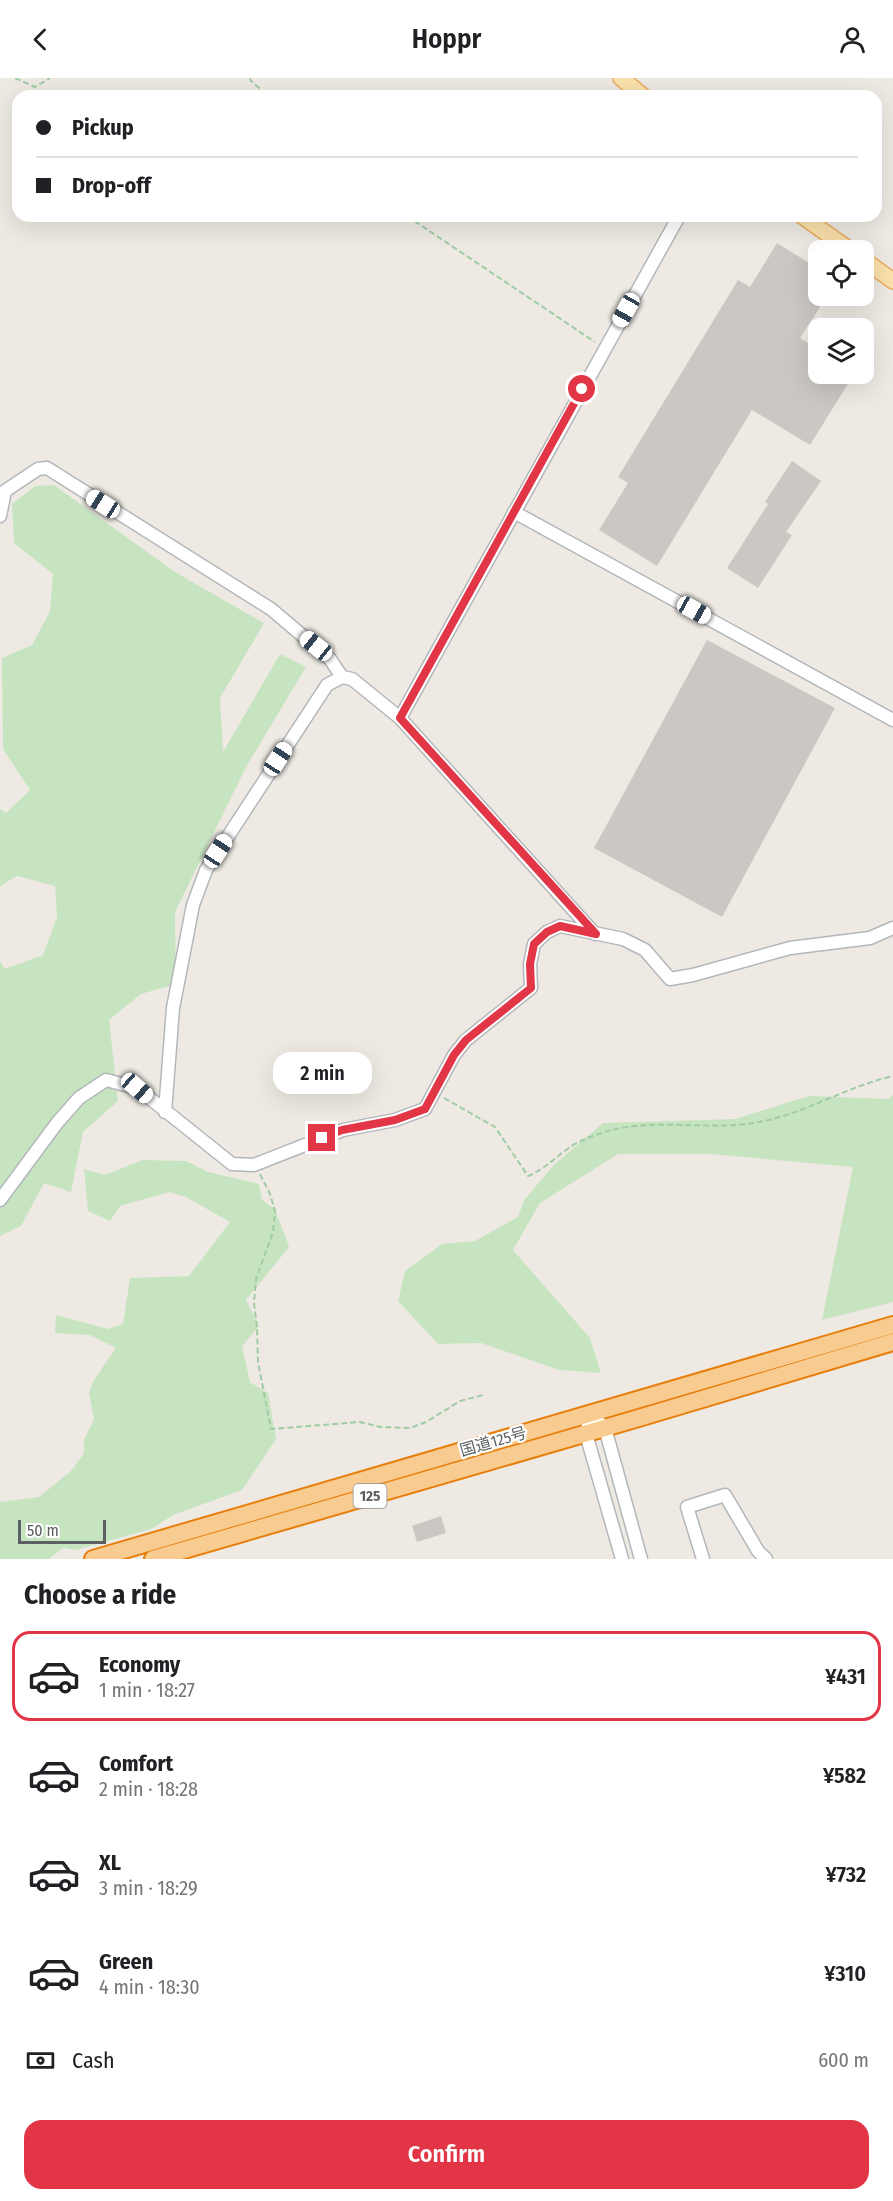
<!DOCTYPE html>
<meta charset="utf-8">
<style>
body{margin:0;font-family:"Fira Sans Condensed","Noto Sans JP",sans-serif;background:#f6f6f6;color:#202124;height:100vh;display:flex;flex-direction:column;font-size:22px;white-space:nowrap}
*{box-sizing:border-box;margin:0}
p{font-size:20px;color:#757577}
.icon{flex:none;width:33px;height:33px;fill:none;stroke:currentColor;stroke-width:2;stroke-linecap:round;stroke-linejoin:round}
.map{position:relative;height:1481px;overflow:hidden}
.drawer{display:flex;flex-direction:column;background:#fff;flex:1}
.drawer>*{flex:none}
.top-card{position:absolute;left:12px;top:12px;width:870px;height:132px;border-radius:18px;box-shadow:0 6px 24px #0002;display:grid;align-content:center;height:132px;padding:0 24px;background:#fff}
.fabs{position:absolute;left:808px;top:162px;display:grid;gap:12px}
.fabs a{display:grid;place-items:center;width:66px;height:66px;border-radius:12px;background:#fff;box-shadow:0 6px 24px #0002;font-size:30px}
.scale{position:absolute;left:18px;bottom:15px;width:88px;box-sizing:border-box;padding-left:6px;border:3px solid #5c6063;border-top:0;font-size:16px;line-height:21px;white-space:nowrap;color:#5c6063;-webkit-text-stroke:4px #fff;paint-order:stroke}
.end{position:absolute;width:27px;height:27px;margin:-14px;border:8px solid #e23545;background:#fff;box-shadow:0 0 0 3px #fff}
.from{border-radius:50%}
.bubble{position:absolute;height:42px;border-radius:18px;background:#fff;box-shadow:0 6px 24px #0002;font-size:20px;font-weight:600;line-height:42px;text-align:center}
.car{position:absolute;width:18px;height:36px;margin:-18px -9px;border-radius:8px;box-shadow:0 0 4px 2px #0007;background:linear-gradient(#fff 24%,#345 0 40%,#fff 0 76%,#345 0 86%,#fff 0)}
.top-card b{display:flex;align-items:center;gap:21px;height:57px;font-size:22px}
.top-card b+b{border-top:2px solid #e0e0e0}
.top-card i{width:15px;height:15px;background:#202124}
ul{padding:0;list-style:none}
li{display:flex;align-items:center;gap:18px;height:90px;margin:0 12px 9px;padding:0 12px;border:3px solid transparent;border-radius:18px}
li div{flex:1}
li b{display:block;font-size:22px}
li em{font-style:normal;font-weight:600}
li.active{border-color:#e23545}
li>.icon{width:54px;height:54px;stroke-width:1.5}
h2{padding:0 24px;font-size:27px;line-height:72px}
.pay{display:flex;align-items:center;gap:15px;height:66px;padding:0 24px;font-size:22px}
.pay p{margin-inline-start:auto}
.button{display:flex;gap:12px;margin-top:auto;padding:12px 24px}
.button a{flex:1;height:69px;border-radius:18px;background:#e23545;color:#fff;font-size:24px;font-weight:600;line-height:69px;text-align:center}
header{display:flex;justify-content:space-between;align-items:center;height:78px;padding:0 24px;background:#fff;font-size:27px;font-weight:600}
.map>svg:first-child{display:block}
.green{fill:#c7e4c1}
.building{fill:#cbc7c2}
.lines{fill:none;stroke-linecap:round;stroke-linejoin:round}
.minor-casing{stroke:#b4b7ba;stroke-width:15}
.major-casing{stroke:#ebac5f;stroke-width:18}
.highway-casing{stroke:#e77d0a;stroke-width:20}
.path{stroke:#9fcca3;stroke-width:2;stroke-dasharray:6 3;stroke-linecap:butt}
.minor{stroke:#fff;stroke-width:12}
.major{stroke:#fbe1ab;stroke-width:15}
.highway{stroke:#f8cc90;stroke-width:16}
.route{stroke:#e23545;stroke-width:8}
.labels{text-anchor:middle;stroke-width:4.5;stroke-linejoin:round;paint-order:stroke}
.shield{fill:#fff;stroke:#8d9092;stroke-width:1.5}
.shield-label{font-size:15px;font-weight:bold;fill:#5c6063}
.street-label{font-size:16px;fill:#5c6063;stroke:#fff}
</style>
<header><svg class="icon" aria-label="back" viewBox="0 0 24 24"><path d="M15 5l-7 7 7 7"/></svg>Hoppr<svg class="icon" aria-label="person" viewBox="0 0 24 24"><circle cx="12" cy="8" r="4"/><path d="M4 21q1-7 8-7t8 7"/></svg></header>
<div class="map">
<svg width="893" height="1481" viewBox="0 0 893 1481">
<rect width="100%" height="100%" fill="#eeeae3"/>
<path class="green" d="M54,407L175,494L264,545L220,620L223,674L280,576L306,589L246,689L175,834L176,906L141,916L109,942L118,1023L83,1054L71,1114L44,1105L21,1148L0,1158V883L5,891L43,877L57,839L55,808L17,798L0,808V731L6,735L30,712L3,671L2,580L32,567L50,533L53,496L14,465L12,426L35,408Z
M893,1017V1224L822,1242L853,1089L711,1076H618L540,1125L513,1172L590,1260L601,1295L559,1292L481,1265L438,1266L398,1223L405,1193L442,1166L475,1163L518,1139L524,1122L554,1087L603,1045L735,1041L809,1018L888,1021Z
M143,1082L186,1083L208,1094L259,1106L262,1122L275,1131L289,1169L246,1222L259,1248L242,1268L250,1304L268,1315L276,1361L242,1412L173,1437L151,1451L76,1472L63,1470L49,1481H0V1424L39,1419L71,1393L84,1375V1362L94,1341L89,1315L94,1302L116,1270L90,1257L55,1255L56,1237L108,1251L123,1246L130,1200L189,1198L230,1144L186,1119L169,1114L120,1128L110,1143L88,1133L84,1091L105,1097Z"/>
<path class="building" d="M777,165L819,191V218H827L800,260L819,272V296H854L810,367L752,332L657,488L599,452L628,405L618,399L738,202L750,209Z
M792,383L821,403L786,454L792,457L758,510L727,490L768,426L765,424Z
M707,562L835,630L722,839L594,770Z
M441,1438L446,1455L417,1464L412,1448Z"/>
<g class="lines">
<defs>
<path id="minor" d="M514,434L893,642
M0,438L5,413L38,391L47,390L271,531L330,581L342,599
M400,640L679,138
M165,1034L173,930L193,827L206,792L327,607L342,599L352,601L400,640L595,856
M0,1122L57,1045L79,1020L106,1002L137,1010L232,1086L254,1087L343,1052L395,1042L425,1031L454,977L466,962L531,910L530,886L534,866L547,854L560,848L623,861L645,872L670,901L693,897L790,870L870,860L893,850
M591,1334L586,1356L622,1481
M600,1345L605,1350L641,1481
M703,1481L687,1429L725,1417L758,1473L766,1481"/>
<path id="major" d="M621,0L643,18
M802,138L850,172
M864,182L893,203"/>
<path id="highway" d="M93,1481L893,1247
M153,1481L632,1342L893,1264"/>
</defs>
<use href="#minor" class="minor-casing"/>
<use href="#major" class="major-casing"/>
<use href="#highway" class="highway-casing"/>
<path class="path" d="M15,0L35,9L50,0
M251,0L250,2L268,18
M407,138L595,264
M444,1020L495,1049L528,1098C545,1091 552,1082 566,1072C575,1065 588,1059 599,1056C649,1038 703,1053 754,1045C803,1037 845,1009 893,998
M260,1096L270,1116L275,1133L273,1154L256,1201L254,1225L257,1250L258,1284L271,1351L360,1344L381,1349L410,1350L426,1344L460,1323L483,1317"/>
<use href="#minor" class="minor"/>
<use href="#major" class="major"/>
<use href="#highway" class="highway"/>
</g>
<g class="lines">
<path class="route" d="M322,1060L342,1052L395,1042L425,1031L454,977L466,962L531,910L530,886L534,866L547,854L560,848L596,856L400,640L582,311"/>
</g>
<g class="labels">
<rect class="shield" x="353.5" y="1406" width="33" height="24" rx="4.5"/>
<g class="shield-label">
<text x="370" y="1423">125</text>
</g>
<g class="street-label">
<text transform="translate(493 1363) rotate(-16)" y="6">国道125号</text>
</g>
</g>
</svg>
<div class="fabs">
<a><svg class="icon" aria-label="locate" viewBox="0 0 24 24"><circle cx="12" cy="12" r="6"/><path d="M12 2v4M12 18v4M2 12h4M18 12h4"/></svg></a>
<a><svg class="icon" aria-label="layers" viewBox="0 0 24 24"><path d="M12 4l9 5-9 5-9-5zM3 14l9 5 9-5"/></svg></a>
</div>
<div class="scale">50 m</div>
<i class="end from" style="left:582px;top:311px"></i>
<i class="end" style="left:322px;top:1060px"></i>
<div class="bubble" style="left:273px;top:974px;width:99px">2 min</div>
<i class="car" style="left:626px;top:232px;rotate:209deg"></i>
<i class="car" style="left:103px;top:426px;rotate:302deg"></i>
<i class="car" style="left:694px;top:532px;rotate:119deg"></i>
<i class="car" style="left:316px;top:568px;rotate:309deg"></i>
<i class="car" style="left:278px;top:681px;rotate:33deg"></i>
<i class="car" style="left:218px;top:773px;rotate:33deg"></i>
<i class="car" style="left:137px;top:1010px;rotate:131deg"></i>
<div class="top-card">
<b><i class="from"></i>Pickup</b>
<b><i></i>Drop-off</b>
</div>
</div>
<section class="drawer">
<h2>Choose a ride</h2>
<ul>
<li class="active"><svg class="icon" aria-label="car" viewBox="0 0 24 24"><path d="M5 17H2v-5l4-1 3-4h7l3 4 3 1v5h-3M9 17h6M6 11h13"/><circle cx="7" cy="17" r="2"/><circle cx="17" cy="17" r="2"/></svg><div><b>Economy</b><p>1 min · 18:27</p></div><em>¥431</em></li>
<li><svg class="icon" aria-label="car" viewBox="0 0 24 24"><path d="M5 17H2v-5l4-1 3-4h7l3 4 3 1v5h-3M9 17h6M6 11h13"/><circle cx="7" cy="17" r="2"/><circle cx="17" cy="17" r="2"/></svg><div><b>Comfort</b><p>2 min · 18:28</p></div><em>¥582</em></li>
<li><svg class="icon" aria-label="car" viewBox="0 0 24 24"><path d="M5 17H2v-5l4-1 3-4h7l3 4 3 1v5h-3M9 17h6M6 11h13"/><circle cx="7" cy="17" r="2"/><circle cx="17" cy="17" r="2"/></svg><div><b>XL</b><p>3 min · 18:29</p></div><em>¥732</em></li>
<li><svg class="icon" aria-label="car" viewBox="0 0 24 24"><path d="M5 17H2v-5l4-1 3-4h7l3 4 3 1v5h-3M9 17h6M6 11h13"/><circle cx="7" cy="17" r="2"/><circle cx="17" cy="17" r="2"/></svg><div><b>Green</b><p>4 min · 18:30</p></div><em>¥310</em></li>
</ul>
<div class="pay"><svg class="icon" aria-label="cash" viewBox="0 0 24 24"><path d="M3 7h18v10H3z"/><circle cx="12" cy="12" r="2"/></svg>Cash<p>600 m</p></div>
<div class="button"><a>Confirm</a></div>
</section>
